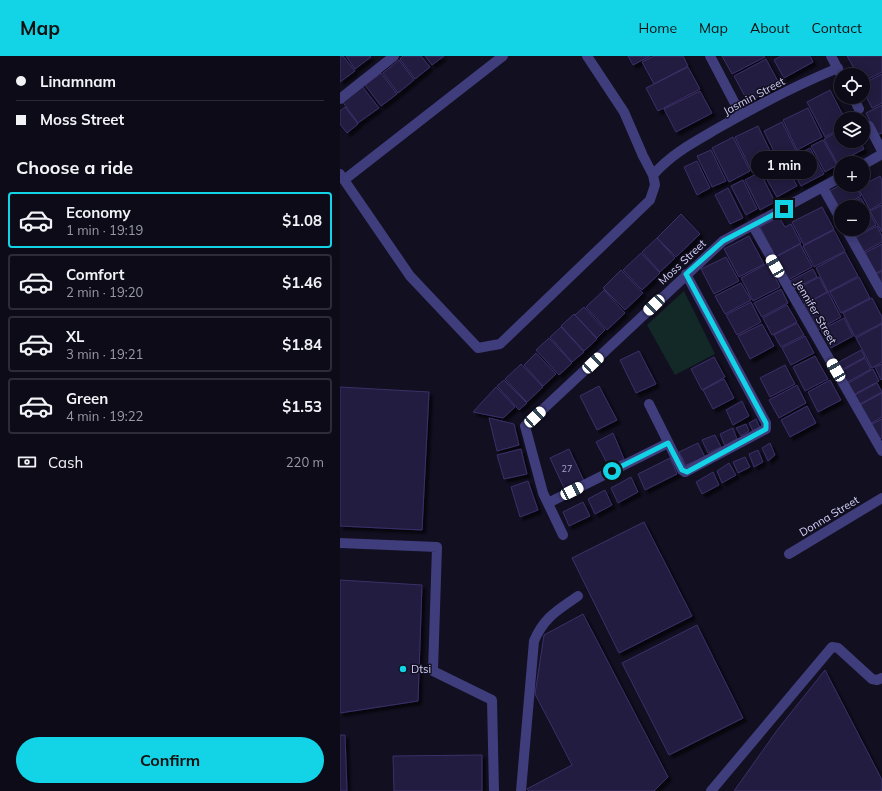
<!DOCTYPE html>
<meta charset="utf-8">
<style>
body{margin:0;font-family:Mulish,sans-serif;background:#161421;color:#f1f3f6;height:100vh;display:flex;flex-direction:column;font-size:15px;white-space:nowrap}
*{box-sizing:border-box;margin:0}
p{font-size:13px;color:#9a9ba2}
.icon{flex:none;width:22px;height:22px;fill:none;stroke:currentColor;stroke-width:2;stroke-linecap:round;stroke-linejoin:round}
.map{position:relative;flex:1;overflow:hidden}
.details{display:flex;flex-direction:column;background:#0d0b18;width:340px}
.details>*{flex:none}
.guide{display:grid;align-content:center;height:88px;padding:0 16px;background:#0d0b18}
.tools{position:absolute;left:494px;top:12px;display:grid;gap:8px}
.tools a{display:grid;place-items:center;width:36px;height:36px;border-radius:50%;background:#0d0b18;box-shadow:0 2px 10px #0003,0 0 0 1px #2d2b37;font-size:20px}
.end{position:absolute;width:18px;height:18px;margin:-9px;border:5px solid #12d4e6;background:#111;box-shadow:0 0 0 2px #111}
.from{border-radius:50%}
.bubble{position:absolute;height:28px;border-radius:14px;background:#0d0b18;box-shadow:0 2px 10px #0003,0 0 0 1px #2d2b37;font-size:13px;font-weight:700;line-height:28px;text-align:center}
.car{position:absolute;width:12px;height:24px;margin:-12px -6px;border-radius:5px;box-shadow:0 0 3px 1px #0007;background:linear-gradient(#fff 24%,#345 0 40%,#fff 0 76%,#345 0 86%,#fff 0)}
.guide b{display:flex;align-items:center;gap:14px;height:38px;font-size:15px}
.guide b+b{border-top:1px solid #2d2b37}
.guide i{width:10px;height:10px;background:#f1f3f6}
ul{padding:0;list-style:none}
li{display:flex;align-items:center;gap:12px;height:56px;margin:0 8px 6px;padding:0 8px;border:2px solid #2d2b37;border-radius:4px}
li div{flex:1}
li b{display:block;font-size:15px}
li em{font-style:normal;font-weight:700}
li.selected{border-color:#12d4e6}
li>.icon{width:36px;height:36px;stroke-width:1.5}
h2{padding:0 16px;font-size:18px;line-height:48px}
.pay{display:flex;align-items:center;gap:10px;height:44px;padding:0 16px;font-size:15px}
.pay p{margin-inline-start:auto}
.cta{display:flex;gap:8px;margin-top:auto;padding:8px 16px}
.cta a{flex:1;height:46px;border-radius:24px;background:#12d4e6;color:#111;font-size:16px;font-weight:700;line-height:46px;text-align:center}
header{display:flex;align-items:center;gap:24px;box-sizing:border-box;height:56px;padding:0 20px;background:#12d4e6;color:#111}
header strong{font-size:19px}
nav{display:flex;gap:22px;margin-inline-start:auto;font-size:14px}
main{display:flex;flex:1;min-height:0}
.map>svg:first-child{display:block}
.pitch{fill:#122928}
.building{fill:#231c3f;stroke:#3b3069;filter:url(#shadow)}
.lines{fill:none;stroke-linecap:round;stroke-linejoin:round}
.minor{stroke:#3f3d7b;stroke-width:10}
.route{stroke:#12d4e6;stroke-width:5}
.poi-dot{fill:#12d4e6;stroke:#110f20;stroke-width:1.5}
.labels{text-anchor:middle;stroke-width:3;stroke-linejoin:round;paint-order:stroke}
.number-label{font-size:9px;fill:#a8a4cc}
.street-label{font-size:11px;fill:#d5d1fb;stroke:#110f20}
.poi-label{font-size:11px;fill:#d5d1fb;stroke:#110f20;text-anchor:start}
</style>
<header>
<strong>Map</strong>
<nav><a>Home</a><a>Map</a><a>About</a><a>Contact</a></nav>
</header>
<main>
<section class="details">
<div class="guide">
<b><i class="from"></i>Linamnam</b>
<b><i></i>Moss Street</b>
</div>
<h2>Choose a ride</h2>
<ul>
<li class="selected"><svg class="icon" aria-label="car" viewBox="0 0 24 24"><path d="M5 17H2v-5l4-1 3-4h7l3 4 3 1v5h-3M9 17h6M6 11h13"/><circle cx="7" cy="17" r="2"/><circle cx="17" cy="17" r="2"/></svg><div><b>Economy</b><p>1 min · 19:19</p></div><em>$1.08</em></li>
<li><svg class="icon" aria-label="car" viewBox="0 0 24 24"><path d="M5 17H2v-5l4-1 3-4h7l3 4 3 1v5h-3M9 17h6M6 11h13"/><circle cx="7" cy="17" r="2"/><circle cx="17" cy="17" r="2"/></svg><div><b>Comfort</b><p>2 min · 19:20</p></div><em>$1.46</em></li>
<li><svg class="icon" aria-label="car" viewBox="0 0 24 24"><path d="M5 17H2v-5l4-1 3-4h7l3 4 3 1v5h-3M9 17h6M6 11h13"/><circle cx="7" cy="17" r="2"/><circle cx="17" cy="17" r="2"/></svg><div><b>XL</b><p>3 min · 19:21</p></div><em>$1.84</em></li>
<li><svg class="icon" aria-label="car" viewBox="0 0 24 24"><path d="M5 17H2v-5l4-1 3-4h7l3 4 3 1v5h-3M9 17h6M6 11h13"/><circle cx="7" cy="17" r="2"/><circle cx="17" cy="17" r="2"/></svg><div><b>Green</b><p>4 min · 19:22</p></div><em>$1.53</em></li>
</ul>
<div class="pay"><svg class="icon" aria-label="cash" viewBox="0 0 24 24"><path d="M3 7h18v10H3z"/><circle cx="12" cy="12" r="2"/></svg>Cash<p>220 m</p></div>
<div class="cta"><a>Confirm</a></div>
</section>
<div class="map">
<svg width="542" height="735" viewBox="0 0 542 735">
<defs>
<filter id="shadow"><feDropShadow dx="3.5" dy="3.5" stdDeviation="1" flood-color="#0009"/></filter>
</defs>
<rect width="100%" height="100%" fill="#110f20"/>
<path class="pitch" d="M344,235L375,298L335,319L307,269Z"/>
<path class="building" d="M0,0H3L15,15L0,26Z
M6,0H30L31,1L15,13Z
M63,0H81L90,11L75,23L60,3Z
M85,0H104L92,9Z
M288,0H310L293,9Z
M314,0H343L348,10L314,28L302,6Z
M382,0H424L425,1L392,18Z
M441,0H470L473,6L444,22L434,4Z
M507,0H542V16L523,26V19H518Z
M426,3L440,29L408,46L394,20Z
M59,4L74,24L58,37L43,17Z
M348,11L360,33L318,55L306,32Z
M41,17L57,38L41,50L25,29Z
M542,18V47L532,52L523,34V28Z
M22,30L39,52L18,67L2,45Z
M490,34L505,63H501V72L485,81L467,46Z
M360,35L372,57L336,76L324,53Z
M542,49V77L537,79L526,57Z
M5,51L18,68L7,77L0,68V55Z
M468,52L482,81L457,94L443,64Z
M442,66L456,95L438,104L424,75Z
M418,70L435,105L412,116L395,81Z
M501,74V85H520L524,93L497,107L484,83Z
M393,81L410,115L389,126L372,92Z
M483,84L497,109L485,116L471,90Z
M470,92L484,118L461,130L447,104Z
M371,94L386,125L372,131L357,100Z
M443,104L457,130L437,141L422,115Z
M357,105L370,132L357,139L344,111Z
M420,116L435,146L420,154L405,124Z
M540,120L542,124V147L530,154L518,132Z
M403,124L417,153L406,159L391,130Z
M501,129H515L521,140L498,153L489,135Z
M388,132L403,162L390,168L375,139Z
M521,142L527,153L523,155V151H503Z
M542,149V176L530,155Z
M482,151L494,173L464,189L452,166Z
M528,153L536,169L511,183L506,173H523V156Z
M341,158L360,178L336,201L317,182Z
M439,161L445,171L451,168L461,187L435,201L420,171Z
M537,170L542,180V186L520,198L513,183Z
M494,174L505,195L474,211L463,190Z
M409,180L424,208L399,221L384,193Z
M317,182L335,202L320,216L302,196Z
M460,188L472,211L446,225L434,202Z
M542,188V214L536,217L525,197Z
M505,196L518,220L488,236L476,212Z
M301,197L320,217L302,234L283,214Z
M386,201L399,225L374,238L361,213Z
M428,207L440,231L413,245L401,222Z
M473,213L477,221L452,234L448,226Z
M281,214L303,237L285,254L263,232Z
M542,215V233L535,219Z
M479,221L487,236L465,248L457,233Z
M519,221L530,242L501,257L490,236Z
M401,227L411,244L385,258L375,240Z
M441,233L448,247L422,261L414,247Z
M264,234L285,257L267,274L246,251Z
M488,236L501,261L478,274L464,249Z
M532,242L542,261V267L515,281L503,257Z
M411,246L421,266L397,279L386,259Z
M447,249L457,266L432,279L423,262Z
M244,251L265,274L257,282L235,259Z
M234,258L257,283L244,295L221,270Z
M504,262L513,280L491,292L481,274Z
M457,267L464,279L441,291L434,279Z
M422,268L434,290L410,303L398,280Z
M542,268V306L532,312L516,282Z
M221,271L244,296L232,306L210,281Z
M465,280L474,297L451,309L442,292Z
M209,282L232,307L219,319L196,294Z
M521,294L525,301L503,313L499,306Z
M299,295L316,328L296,337L280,304Z
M196,297L216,318L203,330L184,309Z
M475,300L488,323L465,335L453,311Z
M374,301L385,321L362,334L351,313Z
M525,302L531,313L506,327L500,316Z
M181,308L203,331L187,346L165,323Z
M542,308V323L541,324L535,311Z
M445,309L455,328L430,341L420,322Z
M533,313L539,325L513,339L507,328Z
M384,323L394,342L373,353L363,334Z
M164,324L187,347L179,354L157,330Z
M490,324L501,344L478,356L468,336Z
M537,327L542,336L518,349L513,340Z
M457,329L466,347L439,362L429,344Z
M259,330L277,364L257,374L240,340Z
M0,331L89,336L82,474L0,470Z
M156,331L175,351L163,362L133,356Z
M542,337V361L530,368L520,349Z
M402,345L409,360L393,369L386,354Z
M467,350L476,367L450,381L441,364Z
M149,362L174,368L179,389L157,395Z
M416,363L420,372L413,375L409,367Z
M542,363V382L538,384L530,369Z
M406,368L409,375L401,380L396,372Z
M393,372L397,383L385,390L380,378Z
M273,377L284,403L269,411L256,386Z
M375,379L381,391L368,397L362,384Z
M358,387L365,401L346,409L339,396Z
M430,387L435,399L428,405L422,392Z
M181,393L187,418L164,423L157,399Z
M229,393L244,425L225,434L210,402Z
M418,394L423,406L414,411L409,398Z
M405,401L410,411L398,417L393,406Z
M330,402L337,418L305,434L298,418Z
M389,407L396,419L382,427L377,415Z
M373,416L379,429L362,438L356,426Z
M291,421L298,436L278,447L271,432Z
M188,425L198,454L180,461L171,431Z
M265,434L272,449L255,458L248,443Z
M243,446L250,460L229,470L223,456Z
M304,466L352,560L279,597L232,502Z
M0,524L82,529L78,645L0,657Z
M243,558L328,721L314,735H189L187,733L232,709L195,638L204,579Z
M357,569L403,662L329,699L282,607Z
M485,614L542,724V735H394L438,673Z
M0,679H5L7,735H0Z
M142,699V735H54L53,700Z"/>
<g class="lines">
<path class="minor" d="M247,0L284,56L303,100L313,119
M370,0L401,59
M491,0L501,19
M513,41L519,53
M0,43L54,0
M529,70L542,95
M523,109L542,98
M0,118L70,220L138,292L160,288L310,144L315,129L313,119C332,97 356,85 380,71C418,49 457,29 498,12
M4,124L163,0
M483,132L501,164
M413,170L542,395
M506,173L542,237
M309,348L342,414L345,416L426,373V367L346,218
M208,447L328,387
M223,479L203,437L185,370L383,185L501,121
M0,487L97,491L93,615L152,644L154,735
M449,498L542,442
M181,735L194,585C204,561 218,554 238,540
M371,735L492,591L498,592L532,623L537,624L542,622"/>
</g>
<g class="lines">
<path class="route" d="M272,415L328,387L342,414L347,416L426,373V367L346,218L383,185L444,153"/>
</g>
<circle class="poi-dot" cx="63" cy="613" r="4"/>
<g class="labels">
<g class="number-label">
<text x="227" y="416">27</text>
</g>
<g class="street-label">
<text transform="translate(414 40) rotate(-28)" y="4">Jasmin Street</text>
<text transform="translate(342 206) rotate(-43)" y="4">Moss Street</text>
<text transform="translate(476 256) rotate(60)" y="4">Jennifer Street</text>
<text transform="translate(489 460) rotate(-31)" y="4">Donna Street</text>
</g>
<g class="poi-label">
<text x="71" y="617">Dtsi</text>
</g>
</g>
</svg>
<div class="tools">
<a><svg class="icon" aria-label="locate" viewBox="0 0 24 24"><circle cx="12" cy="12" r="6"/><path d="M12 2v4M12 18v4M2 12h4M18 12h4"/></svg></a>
<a><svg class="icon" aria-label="layers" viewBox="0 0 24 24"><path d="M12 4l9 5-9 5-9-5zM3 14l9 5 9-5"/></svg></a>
<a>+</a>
<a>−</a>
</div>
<i class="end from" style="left:272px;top:415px"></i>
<i class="end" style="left:444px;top:153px"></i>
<div class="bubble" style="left:411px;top:95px;width:66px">1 min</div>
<i class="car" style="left:435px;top:210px;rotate:330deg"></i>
<i class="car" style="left:314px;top:249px;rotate:226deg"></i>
<i class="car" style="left:253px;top:307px;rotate:47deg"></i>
<i class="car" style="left:496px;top:314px;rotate:330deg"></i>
<i class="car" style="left:195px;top:361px;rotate:47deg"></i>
<i class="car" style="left:232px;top:435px;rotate:63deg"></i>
</div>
</main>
